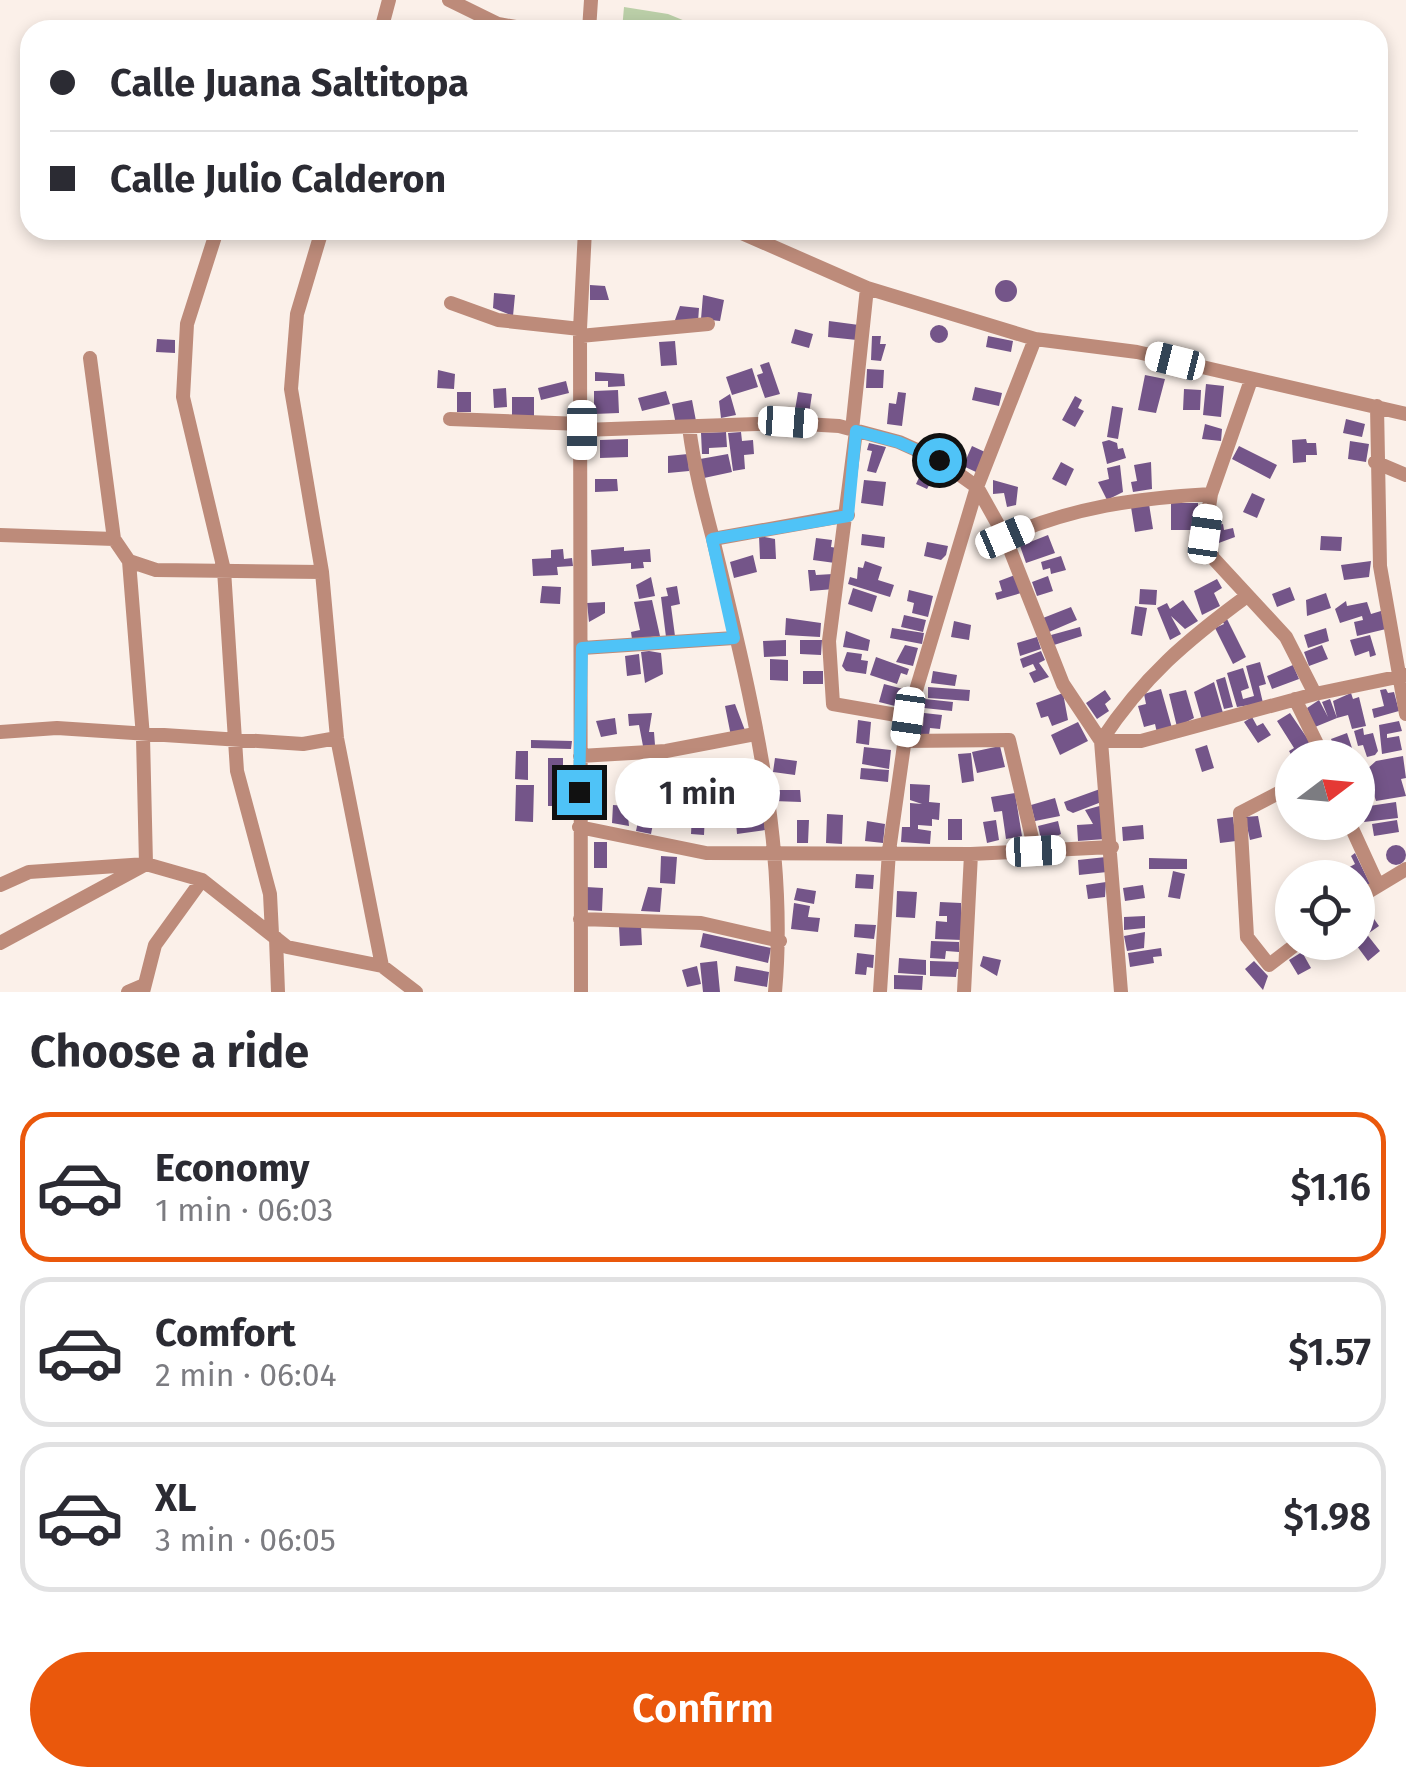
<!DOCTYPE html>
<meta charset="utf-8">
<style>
body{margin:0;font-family:"Fira Sans",sans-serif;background:#f2f2f3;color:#2b2b33;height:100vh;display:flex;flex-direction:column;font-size:38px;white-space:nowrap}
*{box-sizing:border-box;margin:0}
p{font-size:32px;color:#7c7c81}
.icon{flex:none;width:55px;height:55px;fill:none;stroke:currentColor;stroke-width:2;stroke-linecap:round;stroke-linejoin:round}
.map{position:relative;height:992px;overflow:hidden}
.sheet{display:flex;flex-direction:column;background:#fff;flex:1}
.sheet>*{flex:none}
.guide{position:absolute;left:20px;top:20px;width:1368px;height:220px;border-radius:30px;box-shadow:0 5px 15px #0003;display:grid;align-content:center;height:220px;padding:0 30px;background:#fff}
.needle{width:65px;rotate:74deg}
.controls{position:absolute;left:1275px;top:740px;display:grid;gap:20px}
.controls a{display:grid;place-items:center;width:100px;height:100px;border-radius:50%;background:#fff;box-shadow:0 5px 15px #0003;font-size:50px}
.end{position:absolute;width:45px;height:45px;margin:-22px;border:12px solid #4fc3f7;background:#111;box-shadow:0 0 0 5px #111}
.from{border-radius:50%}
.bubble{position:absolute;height:70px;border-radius:35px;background:#fff;box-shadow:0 5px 15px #0003;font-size:32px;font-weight:600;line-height:70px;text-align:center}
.car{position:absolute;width:30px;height:60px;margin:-30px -15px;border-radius:12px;box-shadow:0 0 8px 2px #0007;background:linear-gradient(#fff 24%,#345 0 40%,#fff 0 76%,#345 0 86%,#fff 0)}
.guide b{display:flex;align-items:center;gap:35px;height:95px;font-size:38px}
.guide b+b{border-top:2px solid #e1e1e2}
.guide i{width:25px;height:25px;background:#2b2b33}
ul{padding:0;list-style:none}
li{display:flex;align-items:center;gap:30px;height:150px;margin:0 20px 15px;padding:0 10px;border:5px solid #e1e1e2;border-radius:30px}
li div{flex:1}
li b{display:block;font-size:38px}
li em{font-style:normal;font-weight:600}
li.selected{border-color:#ea580c}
li>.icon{width:90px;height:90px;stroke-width:1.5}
h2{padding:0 30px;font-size:45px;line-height:120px}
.action{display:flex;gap:20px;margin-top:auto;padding:20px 30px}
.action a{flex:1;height:115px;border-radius:60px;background:#ea580c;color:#fff;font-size:40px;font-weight:600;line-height:115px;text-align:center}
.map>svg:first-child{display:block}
.green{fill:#bbcfa8}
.building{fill:#745589}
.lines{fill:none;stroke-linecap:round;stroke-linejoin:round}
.street{stroke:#bd8b7a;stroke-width:14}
.route{stroke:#4fc3f7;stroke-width:12}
</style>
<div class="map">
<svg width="1406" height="992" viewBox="0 0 1406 992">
<rect width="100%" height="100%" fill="#fbf0e9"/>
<path class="green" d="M624,7L668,14L707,30H622Z"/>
<path class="building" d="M995 291a11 11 0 1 1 22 0a11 11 0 1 1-22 0Z
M590,285L605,286L609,300H590Z
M494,293L515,295L513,316L493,308Z
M703,295L724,300L720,321L701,319Z
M680,306L699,308L698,322L675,320Z
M829,321L859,325L857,340L828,337Z
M930 334a9 9 0 1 1 18 0a9 9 0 1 1-18 0Z
M795,329L813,334L809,348L791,343Z
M872,336H881L880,344H886L881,361L871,360Z
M988,336L1013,341L1011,352L986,347Z
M157,339L175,340V353L156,352Z
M675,341L677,365L661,366L659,342Z
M769,362L780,394L765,398L757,375L763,373L760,365Z
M752,368L758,387L732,395L726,377Z
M867,369L884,370L883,388H866Z
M438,370L455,374L454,389L437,388Z
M595,372L624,374L625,386L608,387V381H595Z
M1145,375L1165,379L1156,413L1138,410Z
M566,381L569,393L541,400L538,388Z
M1206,384L1224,386L1221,417L1203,415Z
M975,387L1002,393L999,406L972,400Z
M506,388L507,407L494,408L493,389Z
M1184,389L1201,390L1200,410H1183Z
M618,390L619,413L594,414V391Z
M666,391L670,404L642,411L638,398Z
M457,392H471V412H457Z
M798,392L812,394L809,414L803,413L802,418L794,416Z
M898,392L906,393L902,426L887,424L889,403L896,404Z
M730,394L736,415L721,418L719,401Z
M1075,396L1082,400L1078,408L1084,411L1075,427L1062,420Z
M512,397H534V418L512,417Z
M692,400L696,421L676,425L672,404Z
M1112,406L1123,408L1118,439L1107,437Z
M1346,419L1365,424L1362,437L1343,433Z
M1205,424L1222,429L1221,441L1202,439Z
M726,432L727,447L709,448V454H702L701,433Z
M741,432L742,441L753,440L754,454L744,455L745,469L733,471L728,433Z
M628,439V457L600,458V440Z
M1306,439L1307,443H1316L1317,455H1306V462L1293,463L1292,440Z
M1109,440L1117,443L1118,449L1123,448L1126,458L1107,464L1102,442Z
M1350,441L1369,444L1366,462L1348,459Z
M869,443L886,447L876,473L867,471L872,451L867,450Z
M972,446L985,452L976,472L963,466Z
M1239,446L1277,465L1270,479L1232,459Z
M688,454L689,471L668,473V456Z
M728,454L732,472L704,478L700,459Z
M1061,462L1074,469L1066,486L1052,479Z
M1151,462L1152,489L1133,492L1131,482L1137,481L1134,465Z
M1120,465L1123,492L1107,500L1098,482L1109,479L1107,468Z
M924,467L943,472L939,481L933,478L927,489L916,484Z
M595,479H617L618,491L595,492Z
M864,480L886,482L883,506L861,503Z
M993,480L1018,487L1016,505L1007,507L1004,493L993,494Z
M1252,493L1265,499L1257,518L1243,512Z
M1171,503H1198V524H1192V530H1171Z
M1149,504L1153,529L1135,532L1131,507Z
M1223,524L1224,530L1233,528L1235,537L1216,544L1213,526Z
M862,534L885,537L884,548L861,545Z
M1048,535L1055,553L1026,563L1020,546Z
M759,536L775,539L776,559H760Z
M1321,536L1342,537L1341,551L1320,550Z
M816,538L832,540L831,547L837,548L835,563L813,560Z
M927,542L948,546L946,555L941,560L924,556Z
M624,547V551L650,549L651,562H643L644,568L631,569V563L592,566L591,550Z
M563,549L564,559L572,558L573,566L557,567L558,575L533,576L532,559L551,558V550Z
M753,555L757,572L734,578L730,562Z
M1061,556L1066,570L1051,574L1050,568L1043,570L1041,562Z
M865,561L882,567L878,580L894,585L890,597L848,584L850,577L857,579L858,567L863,568Z
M1371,561L1369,577L1344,580L1341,565Z
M808,570H815L816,575L833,574L834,589L810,591Z
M1015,575L1021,593L997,600L995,593L1002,591L999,581Z
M1048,576L1053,591L1037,596L1032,582Z
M651,577L655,596L639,599L636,585Z
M1217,579L1222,588L1214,593L1220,606L1202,615L1194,591Z
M542,586L561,587L560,604L540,603Z
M677,586L680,604L671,606L675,636L666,637L661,597L668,596L666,588Z
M1290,587L1295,600L1277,607L1272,594Z
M853,588L877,596L872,612L848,604Z
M1140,589L1157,590L1156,605L1139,604Z
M909,590L933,596L928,617L912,613L914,603L907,601Z
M1326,593L1331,608L1307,616L1306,600Z
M652,600L660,636L632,639L631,632L640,630L634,602Z
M1183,600L1198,621L1185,629L1171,616L1181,634L1170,640L1157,608L1167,603L1170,609Z
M1346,601L1347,606L1367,602L1371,614L1381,611L1386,629L1357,636L1354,622L1363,620L1362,616L1340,623L1335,609Z
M605,602V613L589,622L587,603Z
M1135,606L1147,608L1142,636L1131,634Z
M1071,607L1077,620L1049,632L1043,618Z
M904,615L926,620L923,632L901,627Z
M1225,615L1246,657L1233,664L1215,628L1224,624L1220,617Z
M786,618L821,623L820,637L785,635Z
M954,621L971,625L969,640L951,637Z
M1080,627L1082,636L1054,645L1051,635Z
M892,628L924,633L922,644L890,638Z
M1326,628L1329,641L1308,648L1304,635Z
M846,631L870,640L868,651L843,647Z
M1370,635L1376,655L1370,657L1369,651L1355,656L1350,640Z
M1037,637L1041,649L1020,656L1017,643Z
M786,640V656L764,657L763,641Z
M800,640H822L821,655L800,654Z
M905,645L918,648L913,666L896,662Z
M1322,645L1328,659L1309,666L1304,652Z
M649,651L661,653L663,674L645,683L641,652Z
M1041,651L1045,660L1039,663L1049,677L1034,683L1029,673L1036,670L1033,664L1023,668L1020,659Z
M847,652L862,654L861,660L868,661L866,674L846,671L842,666Z
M639,654L641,674L627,676L625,656Z
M876,657L909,669L907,675L901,673L897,684L870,675Z
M770,659L788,660V681L770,680Z
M1260,662L1266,684L1259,686L1263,703L1237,707L1227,673L1243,668L1249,688L1241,691L1243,699L1254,696L1246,666Z
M1293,665L1299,679L1272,689L1267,676Z
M803,671H823V684H803Z
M933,671L957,675L955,686L931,683Z
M1225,677L1233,707L1224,709L1216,680Z
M1214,682L1223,713L1202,720L1194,692Z
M884,684L907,690L903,708L879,702Z
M928,687L970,690L969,701L928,698Z
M1161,689L1172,728L1157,733L1155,724L1144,727L1138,706L1146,704L1144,694Z
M1386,689L1388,693L1394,692L1399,711L1374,718L1372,709L1384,706L1380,690Z
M1105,690L1111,699L1105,704L1109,711L1097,719L1086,703Z
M1186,690L1194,718L1177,727L1169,694Z
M1063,693L1068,720L1052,726L1048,716L1041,718L1036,703Z
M1351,693L1353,699L1359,697L1366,726L1352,729L1348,715L1337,718L1333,701Z
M925,699L953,702L952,711L924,708Z
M1330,699L1337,718L1315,727L1307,708L1319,700L1328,717L1322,702Z
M735,704L746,733L731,736L725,706Z
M652,713L649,732H654L655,745L643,746L639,725L629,726L628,714Z
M924,713L942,715L940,729L930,728L929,735L914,734L915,725L923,726Z
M1290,713L1318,754L1312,758H1293L1289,751L1294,748L1277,721Z
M1252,717L1257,726L1263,723L1271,735L1258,743L1244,722Z
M615,718L617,734L601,737L596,721Z
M858,720L871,722L869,745L856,743Z
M1399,721L1402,731L1387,734V738L1399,736L1402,750L1382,754L1379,725Z
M1078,722L1088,741L1060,755L1051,735Z
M1363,728L1364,735L1373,733L1378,751L1375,755L1367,757L1363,745L1358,746L1354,731Z
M1347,733L1354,754L1338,758L1331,739Z
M531,740L572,741L571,749L531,748Z
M1207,745L1214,768L1202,772L1195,749Z
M1000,746L1005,767L977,773L972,752Z
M864,747L891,750L889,769L862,764Z
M516,751H528V780L515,779Z
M971,753L974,781L962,783L958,754Z
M1403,756L1406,778L1401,779L1406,796L1376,801L1366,770L1376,761Z
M548,758H563V806H548Z
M775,758L797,761L795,775L773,772Z
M657,760L675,762L677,788L666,789V776L658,777Z
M861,768L889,770L888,782L860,779Z
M910,784L930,785L929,802L940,803L939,820L932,819V826L918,825V829L931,831L930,844L901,842L902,827H910V803L922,804L910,800Z
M516,785H534L533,822L515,821Z
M1100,789L1104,801L1073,813L1067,810L1064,802Z
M773,790H800L801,802L774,801Z
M1015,793L1022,836L1006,839L1002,811L994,812L991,797Z
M1055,798L1060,816L1035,821L1031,805Z
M1396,802L1398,818L1364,822L1369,806Z
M759,803L761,816L739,819L737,805Z
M613,805L627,806L629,826L612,823Z
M1103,805L1105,839L1078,841L1077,825L1093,824L1085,810Z
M640,812L655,814L651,834L636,831Z
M692,813L705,814L704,835L691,834Z
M827,814L843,815L842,844L826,843Z
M1258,816L1262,837L1250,840L1245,817Z
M1233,817L1236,841L1220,843L1217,819Z
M764,819L765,830L737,834L736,822Z
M948,819H962V840H948Z
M797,820H809L808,843H797Z
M996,820L999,840L987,843L983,822Z
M1397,820L1399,832L1374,836L1372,824Z
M867,821L885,824L883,843L865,841Z
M1058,821L1061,834L1042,843L1038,826Z
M1143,825L1144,839L1123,841L1122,827Z
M594,842H607V868H594Z
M1386 855a10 10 0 1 1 20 0a10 10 0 1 1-20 0Z
M1355,853L1370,884L1358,891V878H1349L1344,870L1355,864L1351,856Z
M661,856L677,857L675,884L660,883Z
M1106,857L1107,872L1079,875L1078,860Z
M1149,858L1187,859V869H1149Z
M1173,871L1185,874L1180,899L1168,897Z
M856,874L874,875L873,889L855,888Z
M1106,882L1105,897L1088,899L1086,885Z
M1143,885L1145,898L1125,901L1123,888Z
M586,887L603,888L602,911L586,910Z
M648,887L662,888L660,912L641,911Z
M797,888L816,891L814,904L794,900Z
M897,891L917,892L915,918L896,917Z
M940,902L961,903L962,940L935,939L936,921L947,922V916H939Z
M794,903L810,906L808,917L820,918L818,932L791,929Z
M1365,906L1379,926L1369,933L1358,917Z
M1145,916V928L1124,930V917Z
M1358,923L1380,951L1368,961L1354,942H1358Z
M855,924L876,925L874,939L854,937Z
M641,925L642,945L620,946L619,927Z
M1145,932L1144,948L1127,951L1124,936Z
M703,933L771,948L768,963L700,947Z
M931,941L959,942V952L946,951L945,959L930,958Z
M1161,948L1162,956L1153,957L1154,963L1130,967L1128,953Z
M1302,952L1311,968L1298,975L1289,960Z
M857,953L874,955L873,968L867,967L866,975L855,974Z
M983,956L1001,960L997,976L980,966Z
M899,958L926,960V975L898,973Z
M717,961L720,992H703L700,963Z
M930,961L961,962V969H957L956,977L930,976Z
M1254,961L1268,976L1263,990L1245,969Z
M697,966L701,984L687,987L682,970Z
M736,966L769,972L767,987L734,981Z
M894,975L923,976L922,990L894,989Z"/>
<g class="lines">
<path class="street" d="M449,0L498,24L533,30
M381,30L389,0
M589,30L591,0
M217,230L187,324L183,397L224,570L237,771L270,894L272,934
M322,230L297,314L291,389L322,572L337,738L382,966
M735,230L867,288L1035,339L1137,352L1406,414
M451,303L498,320L580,329
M580,336L708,324
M1251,380L1211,494L1205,534L1213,558L1286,637L1315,694
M1377,406L1380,566L1406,714
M450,419L582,424
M689,427C694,466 703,501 713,539C748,685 789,841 775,992
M582,430L787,423L839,426L899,442L939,460L977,487L1005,537L1063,684L1101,741L1121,992
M852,430L867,288
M856,431L829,641L833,704L908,717
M1375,462L1406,475
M0,535L114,539
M1005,537C1073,507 1137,498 1211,494
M713,539L848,515
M129,561L156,570L322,572
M582,648L734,638
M1295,699L1324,758
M0,732L57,728L303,744L337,738
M904,741L1009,740L1035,851
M1101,741H1141L1315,694L1406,675
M1101,741C1143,677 1187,640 1247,596
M580,756L666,751L755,734
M1292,786L1240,813L1247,937L1269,965L1299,942
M1349,822L1377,883
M579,827L706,853L971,854L1112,847
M0,885L29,872L146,864L202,880L287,947L382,966L416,992
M1358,898L1406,869
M580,919L701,923L780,941
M276,938L278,992
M0,943L146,864L143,737L129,561L114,539L90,358
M128,992L142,986
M143,992L155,945L202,880
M581,992L580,329L585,230
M880,992L889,851L908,717L977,487L1035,339
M964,992L971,854"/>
</g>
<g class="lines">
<path class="route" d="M579,792L582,648L734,638L712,539L848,516L856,431L898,442L939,460"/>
</g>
</svg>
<div class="controls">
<a><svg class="needle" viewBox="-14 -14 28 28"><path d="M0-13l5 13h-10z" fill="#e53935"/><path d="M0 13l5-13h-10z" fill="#7c7c81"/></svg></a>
<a><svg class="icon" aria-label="locate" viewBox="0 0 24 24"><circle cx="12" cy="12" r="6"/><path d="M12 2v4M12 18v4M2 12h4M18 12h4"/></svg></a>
</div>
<i class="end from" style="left:939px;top:460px"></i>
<i class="end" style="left:579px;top:792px"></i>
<div class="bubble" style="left:615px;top:758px;width:165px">1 min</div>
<i class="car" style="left:1175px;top:361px;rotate:284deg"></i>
<i class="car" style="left:788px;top:422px;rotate:94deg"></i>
<i class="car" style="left:582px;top:430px;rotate:180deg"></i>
<i class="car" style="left:1205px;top:534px;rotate:8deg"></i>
<i class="car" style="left:1005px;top:537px;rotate:67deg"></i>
<i class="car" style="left:908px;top:717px;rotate:188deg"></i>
<i class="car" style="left:1036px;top:851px;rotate:87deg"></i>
<div class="guide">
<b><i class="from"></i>Calle Juana Saltitopa</b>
<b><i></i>Calle Julio Calderon</b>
</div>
</div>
<section class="sheet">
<h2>Choose a ride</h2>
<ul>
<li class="selected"><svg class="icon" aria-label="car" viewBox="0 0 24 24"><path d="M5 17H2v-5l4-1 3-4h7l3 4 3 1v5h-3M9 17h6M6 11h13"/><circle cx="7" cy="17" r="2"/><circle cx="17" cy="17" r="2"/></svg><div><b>Economy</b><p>1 min · 06:03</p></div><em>$1.16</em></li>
<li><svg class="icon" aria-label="car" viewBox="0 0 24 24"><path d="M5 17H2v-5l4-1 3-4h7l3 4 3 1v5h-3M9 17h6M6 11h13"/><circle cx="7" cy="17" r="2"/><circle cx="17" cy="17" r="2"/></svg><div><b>Comfort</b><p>2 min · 06:04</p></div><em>$1.57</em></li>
<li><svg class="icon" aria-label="car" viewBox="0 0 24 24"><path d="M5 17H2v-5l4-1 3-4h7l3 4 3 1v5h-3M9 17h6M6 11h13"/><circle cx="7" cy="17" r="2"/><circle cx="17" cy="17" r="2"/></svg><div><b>XL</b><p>3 min · 06:05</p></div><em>$1.98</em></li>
</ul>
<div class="action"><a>Confirm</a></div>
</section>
